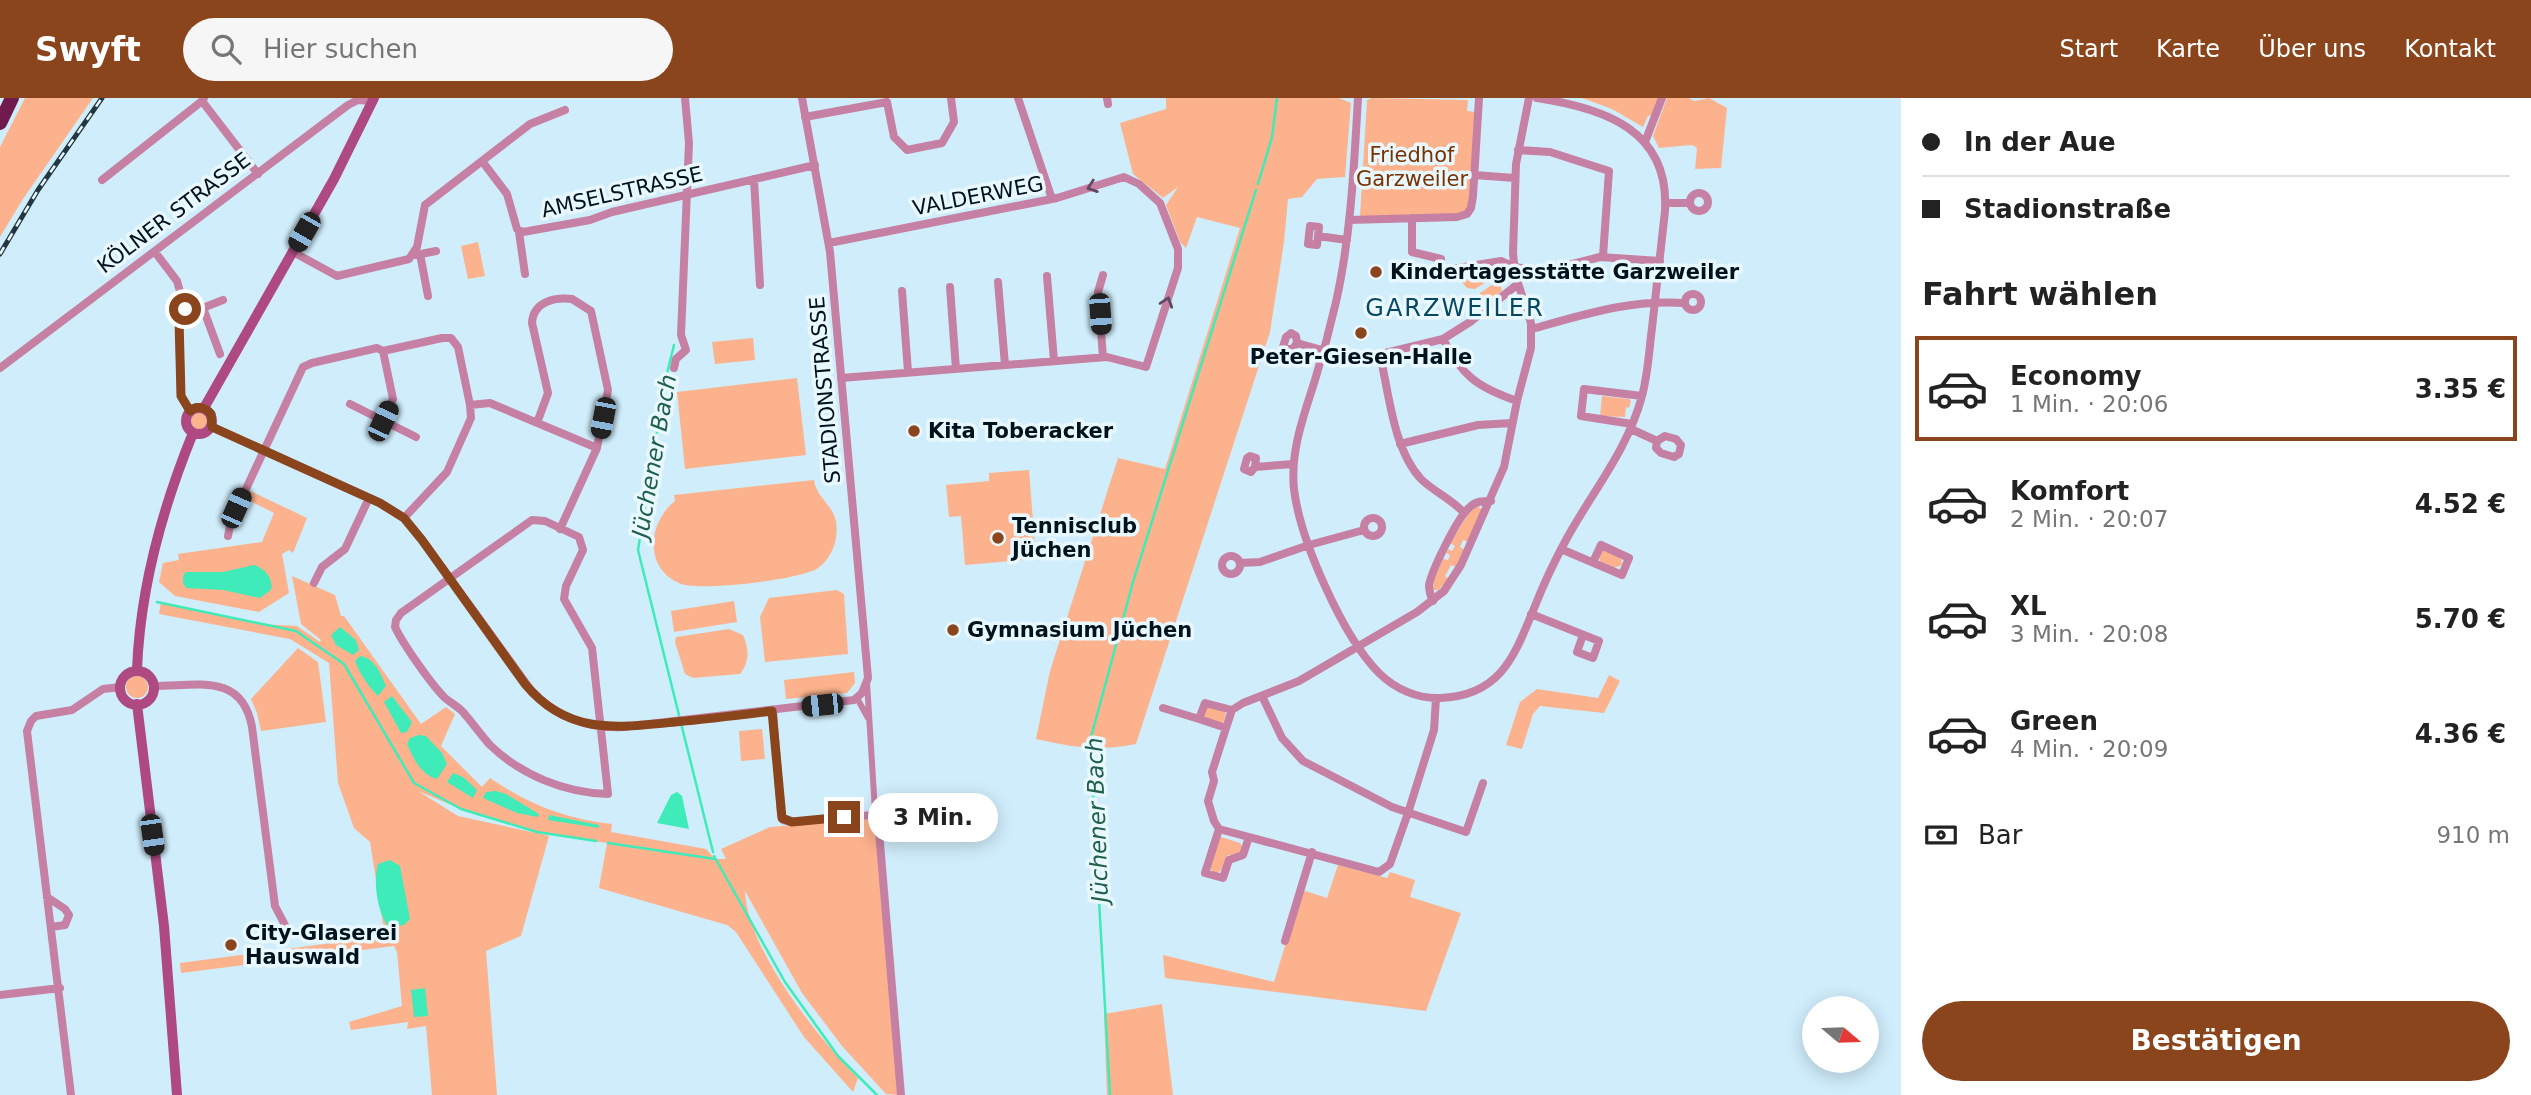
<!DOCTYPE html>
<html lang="de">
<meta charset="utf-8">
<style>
body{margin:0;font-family:"DejaVu Sans",sans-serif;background:#f6f6f6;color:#222;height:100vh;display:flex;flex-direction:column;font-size:26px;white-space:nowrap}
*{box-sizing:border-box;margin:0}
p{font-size:23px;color:#767676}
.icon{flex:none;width:38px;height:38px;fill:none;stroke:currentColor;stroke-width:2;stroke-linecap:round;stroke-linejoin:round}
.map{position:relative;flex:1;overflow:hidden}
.details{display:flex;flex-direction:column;background:#fff;width:630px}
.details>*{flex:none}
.hud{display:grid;align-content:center;height:154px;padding:0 21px;background:#fff}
.needle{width:46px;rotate:109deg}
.buttons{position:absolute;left:1802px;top:898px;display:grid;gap:14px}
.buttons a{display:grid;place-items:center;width:77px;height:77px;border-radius:50%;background:#fff;box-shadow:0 4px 18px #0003;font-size:35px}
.end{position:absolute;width:32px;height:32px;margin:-16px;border:9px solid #8a451c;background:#fff;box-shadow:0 0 0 4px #fff}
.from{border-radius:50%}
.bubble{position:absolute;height:49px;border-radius:24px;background:#fff;box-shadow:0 4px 18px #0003;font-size:23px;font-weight:800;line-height:49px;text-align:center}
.car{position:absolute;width:21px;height:42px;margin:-21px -10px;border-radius:9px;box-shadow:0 0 5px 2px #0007;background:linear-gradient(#222 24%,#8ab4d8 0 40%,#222 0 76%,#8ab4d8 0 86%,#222 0)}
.hud b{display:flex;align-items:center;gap:24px;height:66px;font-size:26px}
.hud b+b{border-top:2px solid #e0e0e0}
.hud i{width:18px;height:18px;background:#222}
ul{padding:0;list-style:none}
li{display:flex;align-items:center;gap:21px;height:105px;margin:0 14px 10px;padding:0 7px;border:4px solid transparent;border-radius:0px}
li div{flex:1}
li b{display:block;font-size:26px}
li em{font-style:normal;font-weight:800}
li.on{border-color:#8a451c}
li>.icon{width:63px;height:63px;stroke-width:1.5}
h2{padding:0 21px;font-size:32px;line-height:84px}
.pay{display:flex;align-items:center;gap:18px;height:77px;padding:0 21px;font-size:26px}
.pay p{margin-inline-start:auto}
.cta{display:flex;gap:14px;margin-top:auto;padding:14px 21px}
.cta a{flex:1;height:80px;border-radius:42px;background:#8a451c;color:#fff;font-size:28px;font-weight:800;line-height:80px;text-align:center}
header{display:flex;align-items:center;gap:42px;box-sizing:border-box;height:98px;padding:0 35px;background:#8a451c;color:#fff}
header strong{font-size:33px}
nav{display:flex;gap:38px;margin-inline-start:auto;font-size:24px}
.search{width:490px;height:63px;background:#f6f6f6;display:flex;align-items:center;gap:18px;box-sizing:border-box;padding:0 24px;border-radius:38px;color:#767676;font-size:26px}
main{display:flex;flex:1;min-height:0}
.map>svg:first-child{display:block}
.green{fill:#fcb28c;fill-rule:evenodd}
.water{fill:#3eebb9}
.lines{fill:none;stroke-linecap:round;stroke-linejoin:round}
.stream{stroke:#3eebb9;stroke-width:2.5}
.pedestrian{stroke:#c580a3;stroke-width:6}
.minor{stroke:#c580a3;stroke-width:8}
.secondary{stroke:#ae4981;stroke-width:10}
.motorway{stroke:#6f1b4d;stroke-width:14}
.rail-casing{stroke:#233741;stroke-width:5}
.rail{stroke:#e9f8ff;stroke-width:2.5;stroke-dasharray:8;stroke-linecap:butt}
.oneway{stroke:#62495f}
.route{stroke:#8a451c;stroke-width:9}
.poi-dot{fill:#8a451c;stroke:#e9f8ff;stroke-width:2.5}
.labels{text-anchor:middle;stroke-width:7;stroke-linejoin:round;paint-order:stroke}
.park-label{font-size:21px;fill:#773200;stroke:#e9f8ff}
.street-label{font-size:21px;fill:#00121b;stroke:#e9f8ff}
.poi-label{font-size:21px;font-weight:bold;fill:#00121b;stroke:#e9f8ff;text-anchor:start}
.water-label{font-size:23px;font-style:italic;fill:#1f604b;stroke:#e9f8ff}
.quarter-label{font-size:24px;letter-spacing:2px;fill:#044961;stroke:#e9f8ff}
</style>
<header>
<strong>Swyft</strong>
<div class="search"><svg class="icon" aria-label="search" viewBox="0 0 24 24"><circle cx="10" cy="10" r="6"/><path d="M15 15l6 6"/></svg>Hier suchen</div>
<nav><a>Start</a><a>Karte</a><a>Über uns</a><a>Kontakt</a></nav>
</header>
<main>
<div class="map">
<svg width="1901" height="997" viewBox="0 0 1901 997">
<rect width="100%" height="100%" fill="#d0edfb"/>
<path class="green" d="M25,0H93L23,101L0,139V49Z
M1166,0H1339L1351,5L1345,79L1317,81L1302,99L1288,101L1284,144L1270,234L1136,646C1098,654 1072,649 1036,641L1050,573L1118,360L1165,371L1240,130L1197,119L1186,150L1180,144L1166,107L1178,89L1163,100L1133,76L1120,25L1166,11Z
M1372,0L1468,2L1467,13L1476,14L1471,106L1466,115L1412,119L1360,118L1367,2Z
M1582,0H1659L1652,17L1648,18L1643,29L1612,11Z
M1667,0H1689L1694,3L1709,0L1727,10L1721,70L1695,71L1697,50L1692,47L1659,50L1653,38Z
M478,144L485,178L468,181L461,148Z
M1493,174L1494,179L1475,191L1467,190L1461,183Z
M1499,182L1502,193L1482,209L1479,204L1480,195Z
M753,240L755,262L715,266L712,244Z
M797,280L806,357L685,371L677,294Z
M1602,298L1629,301L1631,303L1629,310L1626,309L1625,319L1600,318Z
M191 323a8 8 0 1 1 16 0a8 8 0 1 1-16 0Z
M1029,372L1036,461L965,467L961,418L949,419L946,387L989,383V375Z
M814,382C817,404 841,408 836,439C835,450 828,463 818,470C801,482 700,493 681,486C643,471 648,424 675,403L674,397Z
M248,392L307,420L293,455L289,452L282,456L289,495L259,514L175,498L159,484L163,465L179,462L178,456L262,444L274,415L244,400Z
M1478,408L1481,411L1484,410L1469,444L1463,442L1460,449L1465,452L1456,469L1451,467L1445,478L1449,481L1438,492H1433L1434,482L1443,461L1448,462L1450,457L1446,455L1448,451L1452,453L1455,448L1450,445L1471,412Z
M1606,452L1621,459L1622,466C1616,473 1608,467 1601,464L1599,460L1602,453Z
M292,478L335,497L341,518H344L421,626L446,609L455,616L441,648L482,689L490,680C528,706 565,721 612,726L611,734L706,751L715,761H726L721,751L770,729L871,721L876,727L899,997L886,996L842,948L802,895L745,793C747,851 817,939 858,980L853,994L804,939L736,834L727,827L599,790L607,745L537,735L549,738L521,838L486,853L497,997H432L426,928L407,931L408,924L351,932L349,924L402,908L397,854L394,848L181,875L180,865L385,838L370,744L354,730L338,685L329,565L290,541L159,516L161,504L261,526L297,528L320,544L321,542L301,526ZM418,693L461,711L536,735L458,718Z
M837,492L844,496L848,556L765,564L760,519L769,500Z
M734,503L737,524L674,534L671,513Z
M729,531L743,537C749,551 750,563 740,576L693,580L685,576L675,544L676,539Z
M298,550L318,564L326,624L261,633L257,615L251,601Z
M854,574L855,585L847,595L786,601L784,582Z
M1609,577L1620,583L1604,615L1540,608L1533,616L1522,651L1506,647L1520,604L1537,591L1598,600Z
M126 589a11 11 0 1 1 22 0a11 11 0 1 1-22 0Z
M1207,608L1224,613L1226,616L1223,625L1204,619Z
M762,631L765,661L741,663L739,633Z
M1221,739L1240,745L1243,750L1238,757H1228L1223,770L1218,775L1210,772L1218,741Z
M1338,767L1387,780L1390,774L1415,782L1410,799L1461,815L1426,913L1165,880L1163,857L1274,884L1302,792L1327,800Z
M1162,906L1173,997H1107L1104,916Z"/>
<path class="water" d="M254,467C264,470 274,480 271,492L260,500L223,492L186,490L183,485V478L186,474H223Z
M340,529L356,542L359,552L353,557L336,547L331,537Z
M360,558C375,560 381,576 386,588L378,598C369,589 359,575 355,563Z
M392,598L412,624L407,634L401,635L384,604Z
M419,637L426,638L442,655L447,666L437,681C421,677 413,660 407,646L410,640Z
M453,675L463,679L477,692L473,700L447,684Z
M496,693L506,696L539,716L538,719L517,715L483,700L486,694Z
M677,694L682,698L689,731L657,725L671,697Z
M549,717L599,727V730L548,722Z
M390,762L400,768L410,821L404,827L388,828C377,814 373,783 378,766Z
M425,890L428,918L414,919L411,892Z"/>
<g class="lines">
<path class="stream" d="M1258,86L1272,39L1277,0
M674,247L665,284L638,452L713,754
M157,504L296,533L344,566L414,685L461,711L537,734L596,743
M608,745L715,761
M714,758L785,884L838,958L877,997
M1110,997L1090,643L1133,484L1256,92"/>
<path class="pedestrian" d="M867,584L875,713L873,717
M857,600L868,620"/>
<path class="minor" d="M204,0L202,3L258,76
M1018,0L1052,101
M1107,0L1108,6
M1358,0C1354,68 1351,137 1336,204C1330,230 1323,256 1315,282C1304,317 1290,353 1294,391C1300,442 1343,539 1379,575C1395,591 1418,601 1440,600C1502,598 1515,556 1535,508C1544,485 1555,462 1567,440C1593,393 1628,351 1642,298C1648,276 1649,253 1652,230C1656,191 1661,152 1665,113C1670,32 1604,10 1537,0
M805,19L887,4L894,39L907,52L942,45L954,24L951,0
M1645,44L1662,0
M1518,52L1550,54L1609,73L1603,158
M482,63L530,26L565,12
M1474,77L1515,80
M754,81L760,187
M102,82L202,3
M1690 104a9 9 0 1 1 18 0a9 9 0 1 1-18 0Z
M1665,105H1690
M1412,120V154L1441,161L1440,173L1501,163L1514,169L1530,171L1556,170L1600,159L1660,163
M1349,122L1457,119L1467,116L1471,110L1473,98L1479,0
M519,134L525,176
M1318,138L1317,147L1308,146L1310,128L1319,129L1318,138L1347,142
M829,145L1057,100L1124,79L1139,86L1160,105L1178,151V170L1146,269L1107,259L841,280
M155,154L177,183L185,211L179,221L181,298L190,313
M293,154L337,178L409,161L417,149L425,107L482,63L507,96L517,131L523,134L590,122L612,114L815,67
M420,156L428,198
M416,157L436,153
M1047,178L1054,263
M998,184L1005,267
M950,189L956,271
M902,193L908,274
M1685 204a8 8 0 1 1 16 0a8 8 0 1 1-16 0Z
M203,210L220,256
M185,211L195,213L223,202
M1532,231C1582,217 1631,201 1684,205
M1443,241C1462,278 1477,289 1517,303
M1297,245L1292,252L1283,249L1286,239L1291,235L1296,238L1297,245L1340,257L1358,260L1373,258L1443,241L1470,224L1518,186
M383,253L393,301L383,323
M1380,257C1389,295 1393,351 1421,381C1434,394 1452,401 1464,415
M1103,259L1098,194L1103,177
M0,270L348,7L358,2L372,3
M674,270L676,261L686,252L681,237L689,45L685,0
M350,306L416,339
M470,307L490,305L597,350L560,431
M537,325L548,295L532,225C533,204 554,199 572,201L591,213L608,292L597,350
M1632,326L1581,318L1584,291L1642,298
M212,329L380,405L404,420L422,442L531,592C555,619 588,631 623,629L854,602L862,595L868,580L830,154L802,0
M1631,331L1657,343L1656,350L1661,355L1674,359L1679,356L1681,347L1676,341L1665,338L1657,343
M1400,346L1478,327L1512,325
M1255,369L1251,374L1244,371L1247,360L1250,358L1256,360L1255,369L1293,366
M1364 429a9 9 0 1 1 18 0a9 9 0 1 1-18 0Z
M532,422L545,423L579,439L583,452L566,488L564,501L592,550L608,696C565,695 521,677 490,647C480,636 472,624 462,613C457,608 451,605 445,600C431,586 403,546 395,529L396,522L401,515Z
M228,438L231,423L303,269L312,265L377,250L383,253L442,240H451L458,249L470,307L471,320L447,374L404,420
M1561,451L1622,477L1629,460L1601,447L1593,464
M1222 467a9 9 0 1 1 18 0a9 9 0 1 1-18 0Z
M1240,465L1260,464L1309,447L1364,432
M314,485L322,469L345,451L369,400
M1433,503C1430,497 1429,493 1429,487C1432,472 1458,418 1470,409C1476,403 1482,403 1491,403
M1531,516L1599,543L1593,560L1577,554L1583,537
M154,588C196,588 242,574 252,629L275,808L287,831
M1262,598L1282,640L1303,663L1392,709L1466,734L1483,685
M1163,610L1199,621L1205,605L1232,612L1243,605L1299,583L1417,514L1444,493L1461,467L1504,369L1517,303L1531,250V225L1515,176L1513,155L1516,66L1529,0
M773,613L781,716L783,722L792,724L873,717L878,721L901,997
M1199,621L1226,630L1232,612
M1226,630L1212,674L1214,683L1208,703L1214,723L1219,731L1379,774L1390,766L1408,715L1434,632L1436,600
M1219,731L1205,775L1223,780L1229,762L1243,757L1249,739
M47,799L65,811L69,817L65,827L51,829
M1285,843L1312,754
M0,897L60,890
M71,997L27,633L31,623L36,618L72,612L103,591L121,589"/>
<path class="secondary" d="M186 323a13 13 0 1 1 26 0a13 13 0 1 1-26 0Z
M204,310L334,81L374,0
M137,572C140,490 162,411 193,335
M120 590a17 17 0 1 1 34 0a17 17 0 1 1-34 0Z
M137,606L164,828L177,997"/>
<path class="motorway" d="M0,25L12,0"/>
<defs>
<path id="rail" d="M0,156L38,92L102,0"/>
</defs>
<use href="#rail" class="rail-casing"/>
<use href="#rail" class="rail"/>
</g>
<defs><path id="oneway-chevron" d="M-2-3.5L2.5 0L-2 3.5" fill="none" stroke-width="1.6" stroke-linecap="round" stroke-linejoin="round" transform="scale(1.75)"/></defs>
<g class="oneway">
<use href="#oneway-chevron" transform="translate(1092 89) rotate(161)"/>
<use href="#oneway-chevron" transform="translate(1167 204) rotate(-72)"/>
</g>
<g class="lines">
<path class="route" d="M185,211L179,221L181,298L190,313C197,307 205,309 211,316L212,329L380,405L404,420L422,442L525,586C567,637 616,630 675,624C707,621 740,617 772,613L782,720L792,724L844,719"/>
</g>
<g class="poi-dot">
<circle cx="1376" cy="174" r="7"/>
<circle cx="1361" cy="235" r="7"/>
<circle cx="914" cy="333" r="7"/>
<circle cx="998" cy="440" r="7"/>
<circle cx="953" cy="532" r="7"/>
<circle cx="231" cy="847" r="7"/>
</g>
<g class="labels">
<g class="park-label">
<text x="1412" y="64">Friedhof<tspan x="1412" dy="24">Garzweiler</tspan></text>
</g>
<g class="street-label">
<text transform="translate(622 94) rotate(-13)" y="7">AMSELSTRASSE</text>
<text transform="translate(978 98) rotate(-11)" y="7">VALDERWEG</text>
<text transform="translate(174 115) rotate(-37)" y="7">KÖLNER STRASSE</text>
<text transform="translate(825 292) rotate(-95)" y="7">STADIONSTRASSE</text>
</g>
<g class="poi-label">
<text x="1390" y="181">Kindertagesstätte Garzweiler</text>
<text x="1361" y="266" text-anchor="middle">Peter-Giesen-Halle</text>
<text x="928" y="340">Kita Toberacker</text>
<text x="1012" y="435">Tennisclub<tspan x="1012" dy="24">Jüchen</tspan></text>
<text x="967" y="539">Gymnasium Jüchen</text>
<text x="245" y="842">City-Glaserei<tspan x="245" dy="24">Hauswald</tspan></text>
</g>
<g class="water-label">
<text transform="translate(654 358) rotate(-80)" y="8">Jüchener Bach</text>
<text transform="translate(1097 722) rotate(-92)" y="8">Jüchener Bach</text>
</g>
<g class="quarter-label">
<text x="1455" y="218">GARZWEILER</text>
</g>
</g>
</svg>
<div class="buttons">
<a><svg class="needle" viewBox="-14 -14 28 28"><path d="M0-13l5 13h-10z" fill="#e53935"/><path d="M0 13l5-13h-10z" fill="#767676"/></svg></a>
</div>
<i class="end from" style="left:185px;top:211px"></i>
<i class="end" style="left:844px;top:719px"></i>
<div class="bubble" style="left:868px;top:695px;width:130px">3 Min.</div>
<i class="car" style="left:304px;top:134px;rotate:210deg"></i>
<i class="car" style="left:1100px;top:216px;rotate:176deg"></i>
<i class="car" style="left:603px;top:320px;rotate:191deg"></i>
<i class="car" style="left:383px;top:323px;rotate:25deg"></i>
<i class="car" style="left:236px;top:410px;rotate:24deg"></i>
<i class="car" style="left:822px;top:607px;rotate:264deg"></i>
<i class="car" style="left:152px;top:737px;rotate:172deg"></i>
</div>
<section class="details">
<div class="hud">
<b><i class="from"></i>In der Aue</b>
<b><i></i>Stadionstraße</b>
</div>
<h2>Fahrt wählen</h2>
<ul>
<li class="on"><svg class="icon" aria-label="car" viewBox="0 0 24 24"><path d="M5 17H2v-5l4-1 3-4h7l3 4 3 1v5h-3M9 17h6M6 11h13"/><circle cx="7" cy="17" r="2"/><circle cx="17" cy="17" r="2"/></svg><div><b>Economy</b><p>1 Min. · 20:06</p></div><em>3.35 €</em></li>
<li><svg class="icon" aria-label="car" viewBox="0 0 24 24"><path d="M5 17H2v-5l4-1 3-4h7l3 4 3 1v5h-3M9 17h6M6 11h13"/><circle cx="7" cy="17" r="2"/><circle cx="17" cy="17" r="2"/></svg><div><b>Komfort</b><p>2 Min. · 20:07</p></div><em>4.52 €</em></li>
<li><svg class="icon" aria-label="car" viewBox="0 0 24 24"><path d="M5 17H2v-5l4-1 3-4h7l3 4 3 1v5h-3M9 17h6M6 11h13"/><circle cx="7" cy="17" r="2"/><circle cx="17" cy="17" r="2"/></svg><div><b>XL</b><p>3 Min. · 20:08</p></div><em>5.70 €</em></li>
<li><svg class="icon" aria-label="car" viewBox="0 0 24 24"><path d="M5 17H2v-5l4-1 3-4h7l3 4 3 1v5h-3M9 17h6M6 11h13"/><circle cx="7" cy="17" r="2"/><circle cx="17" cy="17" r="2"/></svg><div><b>Green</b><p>4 Min. · 20:09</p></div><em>4.36 €</em></li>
</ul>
<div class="pay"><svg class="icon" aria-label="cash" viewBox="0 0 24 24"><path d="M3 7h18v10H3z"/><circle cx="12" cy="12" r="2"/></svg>Bar<p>910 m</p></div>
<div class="cta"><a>Bestätigen</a></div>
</section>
</main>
